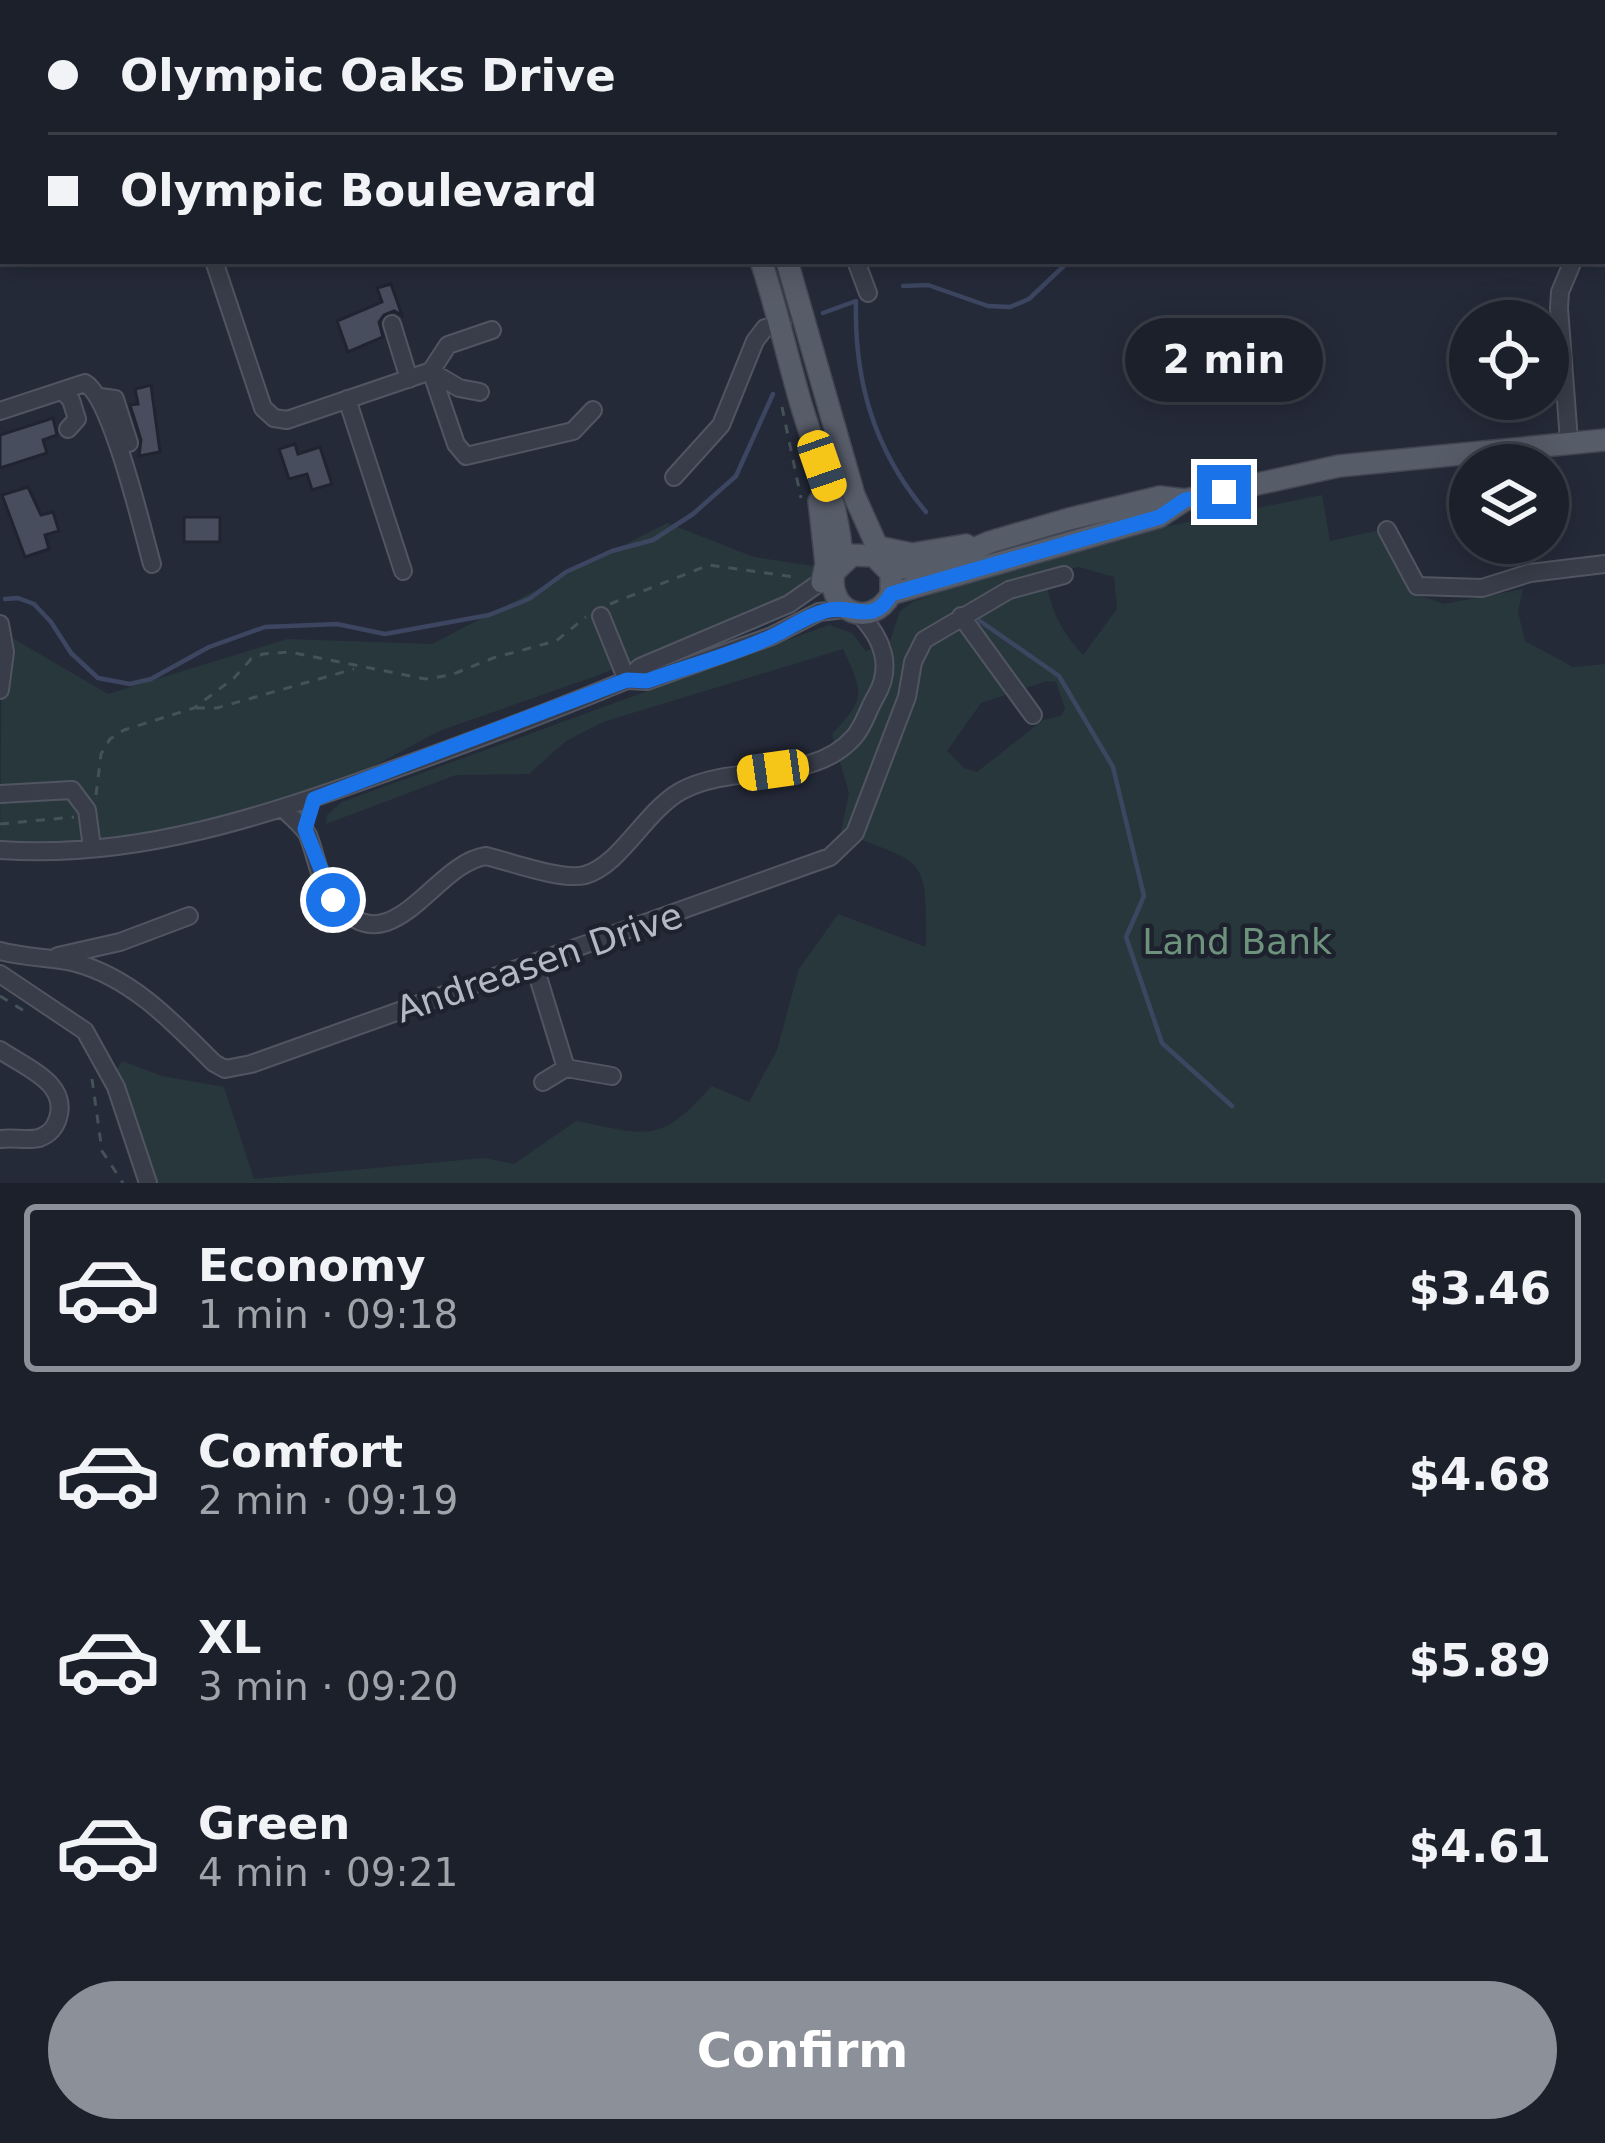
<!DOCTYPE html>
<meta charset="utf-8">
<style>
body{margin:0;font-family:"DejaVu Sans",sans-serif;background:#252833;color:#f1f3f6;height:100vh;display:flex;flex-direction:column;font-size:45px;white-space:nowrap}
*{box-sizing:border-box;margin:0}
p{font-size:39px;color:#a0a3a9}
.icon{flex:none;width:66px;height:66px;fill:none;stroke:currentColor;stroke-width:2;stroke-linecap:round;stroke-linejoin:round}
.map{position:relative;height:1183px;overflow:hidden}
.sheet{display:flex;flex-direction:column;background:#1c202b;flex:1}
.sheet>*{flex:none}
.top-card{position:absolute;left:0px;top:0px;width:1605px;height:264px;box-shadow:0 6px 30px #0003,0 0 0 3px #3a3e47;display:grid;align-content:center;height:264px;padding:0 48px;background:#1c202b}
.tools{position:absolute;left:1449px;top:300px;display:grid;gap:24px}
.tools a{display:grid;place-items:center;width:120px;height:120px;border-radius:50%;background:#1c202b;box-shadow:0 6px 30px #0003,0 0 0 3px #3a3e47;font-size:60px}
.end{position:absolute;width:54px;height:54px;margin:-27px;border:15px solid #1a73e8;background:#fff;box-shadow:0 0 0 6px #fff}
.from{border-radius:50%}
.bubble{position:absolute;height:84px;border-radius:42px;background:#1c202b;box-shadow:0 6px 30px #0003,0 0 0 3px #3a3e47;font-size:39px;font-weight:600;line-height:84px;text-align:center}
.car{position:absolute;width:36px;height:72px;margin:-36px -18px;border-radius:15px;box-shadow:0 0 9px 3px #0007;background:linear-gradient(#f5c518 24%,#345 0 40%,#f5c518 0 76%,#345 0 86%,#f5c518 0)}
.top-card b{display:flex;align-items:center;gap:42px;height:114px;font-size:45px}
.top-card b+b{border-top:3px solid #3a3e47}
.top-card i{width:30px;height:30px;background:#f1f3f6}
ul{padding:21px 0 0;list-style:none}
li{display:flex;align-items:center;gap:36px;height:168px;margin:0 24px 18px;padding:0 24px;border:6px solid transparent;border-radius:12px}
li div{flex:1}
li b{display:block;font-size:45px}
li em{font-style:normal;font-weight:600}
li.active{border-color:#8c9099}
li>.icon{width:108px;height:108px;stroke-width:1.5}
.button{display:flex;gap:24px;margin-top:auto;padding:24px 48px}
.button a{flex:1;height:138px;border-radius:72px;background:#8c9099;color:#fff;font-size:48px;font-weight:600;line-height:138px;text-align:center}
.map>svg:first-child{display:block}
.green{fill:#28373b;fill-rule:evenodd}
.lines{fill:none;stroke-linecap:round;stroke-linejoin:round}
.stream{stroke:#3d4660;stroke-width:4.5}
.building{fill:#474d5d;stroke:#202430;stroke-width:3}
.minor-casing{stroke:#515561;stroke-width:20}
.major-casing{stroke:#424652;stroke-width:24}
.path{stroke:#455257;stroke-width:3;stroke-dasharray:9 9;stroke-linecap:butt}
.minor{stroke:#383d49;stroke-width:16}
.major{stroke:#575c69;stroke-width:21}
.route{stroke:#1a73e8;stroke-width:15}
.labels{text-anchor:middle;stroke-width:9;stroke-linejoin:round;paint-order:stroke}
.park-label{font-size:36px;fill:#6e937c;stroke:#1e222e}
.street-label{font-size:36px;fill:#b4b8c5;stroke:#1e222e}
</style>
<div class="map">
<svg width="1605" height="1183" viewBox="0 0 1605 1183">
<rect width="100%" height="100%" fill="#252a39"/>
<path class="green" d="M1322,495L1330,541L1389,528L1416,594L1444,604L1523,589L1518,612L1525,641L1573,667L1605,664V1183H154L117,1069L122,1061L162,1076L224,1087L254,1179L484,1158L514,1164L576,1121C649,1135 659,1145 712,1086L749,1102L777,1050L799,969L838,914L926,947C927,850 924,867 841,831L849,793L832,734C867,698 863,693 843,649L603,722L566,741L529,774L456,775L326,824L327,815L342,802L829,625L852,633L866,651L890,641L900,611L913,602L989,574L1154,529ZM1079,567L1114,577L1117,609L1083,655C1061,631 1048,607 1046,574ZM1047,681L1056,682L1065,708L1061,716L1043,720L977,772L964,768L947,751L981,703Z
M667,523L754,557L819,567L816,576L801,590L769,607L596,676L439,731L313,799L222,826L18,852L0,840L2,632L108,694L287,639L432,644Z"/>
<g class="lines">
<path class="stream" d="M1102,0L1105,3
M1602,29H1605
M903,286L928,285L988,306L1010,307L1029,299L1069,261
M823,313L856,301C854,381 874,450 926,512
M5,599L18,598L34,604L51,622L71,653L98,678L130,684L151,679L209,647L265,627L337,624L385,634L489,615L529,599L566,572L612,551L653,540L693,514L736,476L773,394
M980,621L1059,676L1113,767L1144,896L1126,937L1162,1043L1232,1106"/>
</g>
<path class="building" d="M391,284L402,315L394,311L384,315L379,322L383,337L348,352L337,321L382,302L377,288Z
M151,385L160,452L139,456L141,440L130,405L138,404L135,389Z
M53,418L57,435L43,440L47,453L0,468V435Z
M295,444L298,454L320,447L332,484L312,490L307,474L289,479L279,449Z
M28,487L41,515L53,512L59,531L45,535L49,549L25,557L2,495Z
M184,517H220V542H184Z"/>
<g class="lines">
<defs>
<path id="minor" d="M12,0L13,3
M505,0L506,3
M735,0L738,3
M447,3L449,0
M0,207L3,206
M1602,236L1605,235
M214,261L263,408L274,418L287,420L431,371
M856,261L868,293
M392,324L409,379
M431,371L456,444L466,456L573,431L593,410
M431,371L448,345L492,330
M432,372L459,388L480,392
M63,391L71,400L77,419L68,429
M100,397L115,399L129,443
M347,399L403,571
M0,411L85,383C112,398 142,529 152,564
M1569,441L1559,308L1560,292L1573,261
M674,477L721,425L755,341L765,328L782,324
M1387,530L1417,586L1482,588L1530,573L1605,564
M601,616L627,680
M961,616L1033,715
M0,624L5,652L0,690
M627,680L640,667L789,604L832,574
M0,794L72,790L87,810L92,848
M283,808C291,817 303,826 308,835C317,858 320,886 337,904C393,967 434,863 486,856C511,862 562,881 585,875C621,865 645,811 681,791C734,762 812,785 854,737C864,726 868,709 876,696C893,667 883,639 860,615
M0,850C136,860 268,815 395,769C473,741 550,712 627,680L647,681L772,636L819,612L844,609
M0,951C25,958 51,957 76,963C132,978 174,1023 214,1063L225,1069L251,1064L830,857L855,833L907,697L913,662L924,640L1009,590L1064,575
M58,956L120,942L189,916
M534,964L566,1068
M0,974L85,1031L116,1087L148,1183
M0,1050C25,1067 69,1083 58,1118C55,1128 50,1134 39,1138C27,1141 13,1137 0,1139
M543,1082L566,1068L612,1076"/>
<path id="major" d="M642,0L643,3
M673,0L674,3
M761,261C776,306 786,352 799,397C814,452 840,503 842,561
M787,261L854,495L884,562
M819,501L826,564L822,582
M878,547L912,554L966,545
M888,567L928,569L990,542L1069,519L1160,497L1185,500
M891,594V573L874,556L852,555L834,572C826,612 871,630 891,594L1159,517L1185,500L1339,466L1605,440"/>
</defs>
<use href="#minor" class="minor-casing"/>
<use href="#major" class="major-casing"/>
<path class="path" d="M1235,3L1236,0
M1514,3L1521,0
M782,407L801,498
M610,604L709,565L795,577
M196,708H217L354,669
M96,795L101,754L110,739L124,730L194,708L234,678L251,659L263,654L289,652L425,679L451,675L493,658L556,641L586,617
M0,824L74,817
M0,996L24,1011
M92,1079L102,1151L123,1183"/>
<use href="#minor" class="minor"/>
<use href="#major" class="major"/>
</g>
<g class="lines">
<path class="route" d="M333,900L305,829L314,799L627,680L647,681C688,666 733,655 773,636C790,628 806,616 825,611C852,603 873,627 891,594L1160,517L1185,500L1224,492"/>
</g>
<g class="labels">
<g class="park-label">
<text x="1237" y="954">Land Bank</text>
</g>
<g class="street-label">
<text transform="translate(539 962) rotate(-19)" y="13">Andreasen Drive</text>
</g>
</g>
</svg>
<div class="tools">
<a><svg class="icon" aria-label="locate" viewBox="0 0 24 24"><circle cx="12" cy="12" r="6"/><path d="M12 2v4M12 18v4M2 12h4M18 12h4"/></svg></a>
<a><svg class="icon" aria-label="layers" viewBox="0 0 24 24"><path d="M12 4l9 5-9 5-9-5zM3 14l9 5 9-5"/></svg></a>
</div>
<i class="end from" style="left:333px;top:900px"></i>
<i class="end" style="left:1224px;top:492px"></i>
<div class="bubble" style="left:1125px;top:318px;width:198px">2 min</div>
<i class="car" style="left:822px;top:466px;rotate:161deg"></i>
<i class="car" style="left:773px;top:770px;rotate:262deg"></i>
<div class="top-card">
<b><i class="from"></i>Olympic Oaks Drive</b>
<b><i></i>Olympic Boulevard</b>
</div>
</div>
<section class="sheet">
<ul>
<li class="active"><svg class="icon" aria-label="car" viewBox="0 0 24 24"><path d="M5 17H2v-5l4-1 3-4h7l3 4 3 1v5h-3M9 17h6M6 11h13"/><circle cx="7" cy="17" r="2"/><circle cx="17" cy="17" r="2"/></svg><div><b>Economy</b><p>1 min · 09:18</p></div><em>$3.46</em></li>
<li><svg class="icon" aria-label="car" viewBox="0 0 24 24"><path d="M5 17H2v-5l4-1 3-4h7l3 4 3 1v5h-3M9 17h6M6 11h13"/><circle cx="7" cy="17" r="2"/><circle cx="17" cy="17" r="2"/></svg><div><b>Comfort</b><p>2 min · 09:19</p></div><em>$4.68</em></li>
<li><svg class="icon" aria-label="car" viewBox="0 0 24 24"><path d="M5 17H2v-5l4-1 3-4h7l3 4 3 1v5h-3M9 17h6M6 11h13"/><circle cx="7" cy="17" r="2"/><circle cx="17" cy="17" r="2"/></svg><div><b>XL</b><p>3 min · 09:20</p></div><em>$5.89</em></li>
<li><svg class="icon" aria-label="car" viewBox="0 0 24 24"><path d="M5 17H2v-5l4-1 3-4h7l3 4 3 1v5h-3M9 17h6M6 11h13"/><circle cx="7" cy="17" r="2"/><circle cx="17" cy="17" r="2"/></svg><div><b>Green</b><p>4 min · 09:21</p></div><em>$4.61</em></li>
</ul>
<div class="button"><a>Confirm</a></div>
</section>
